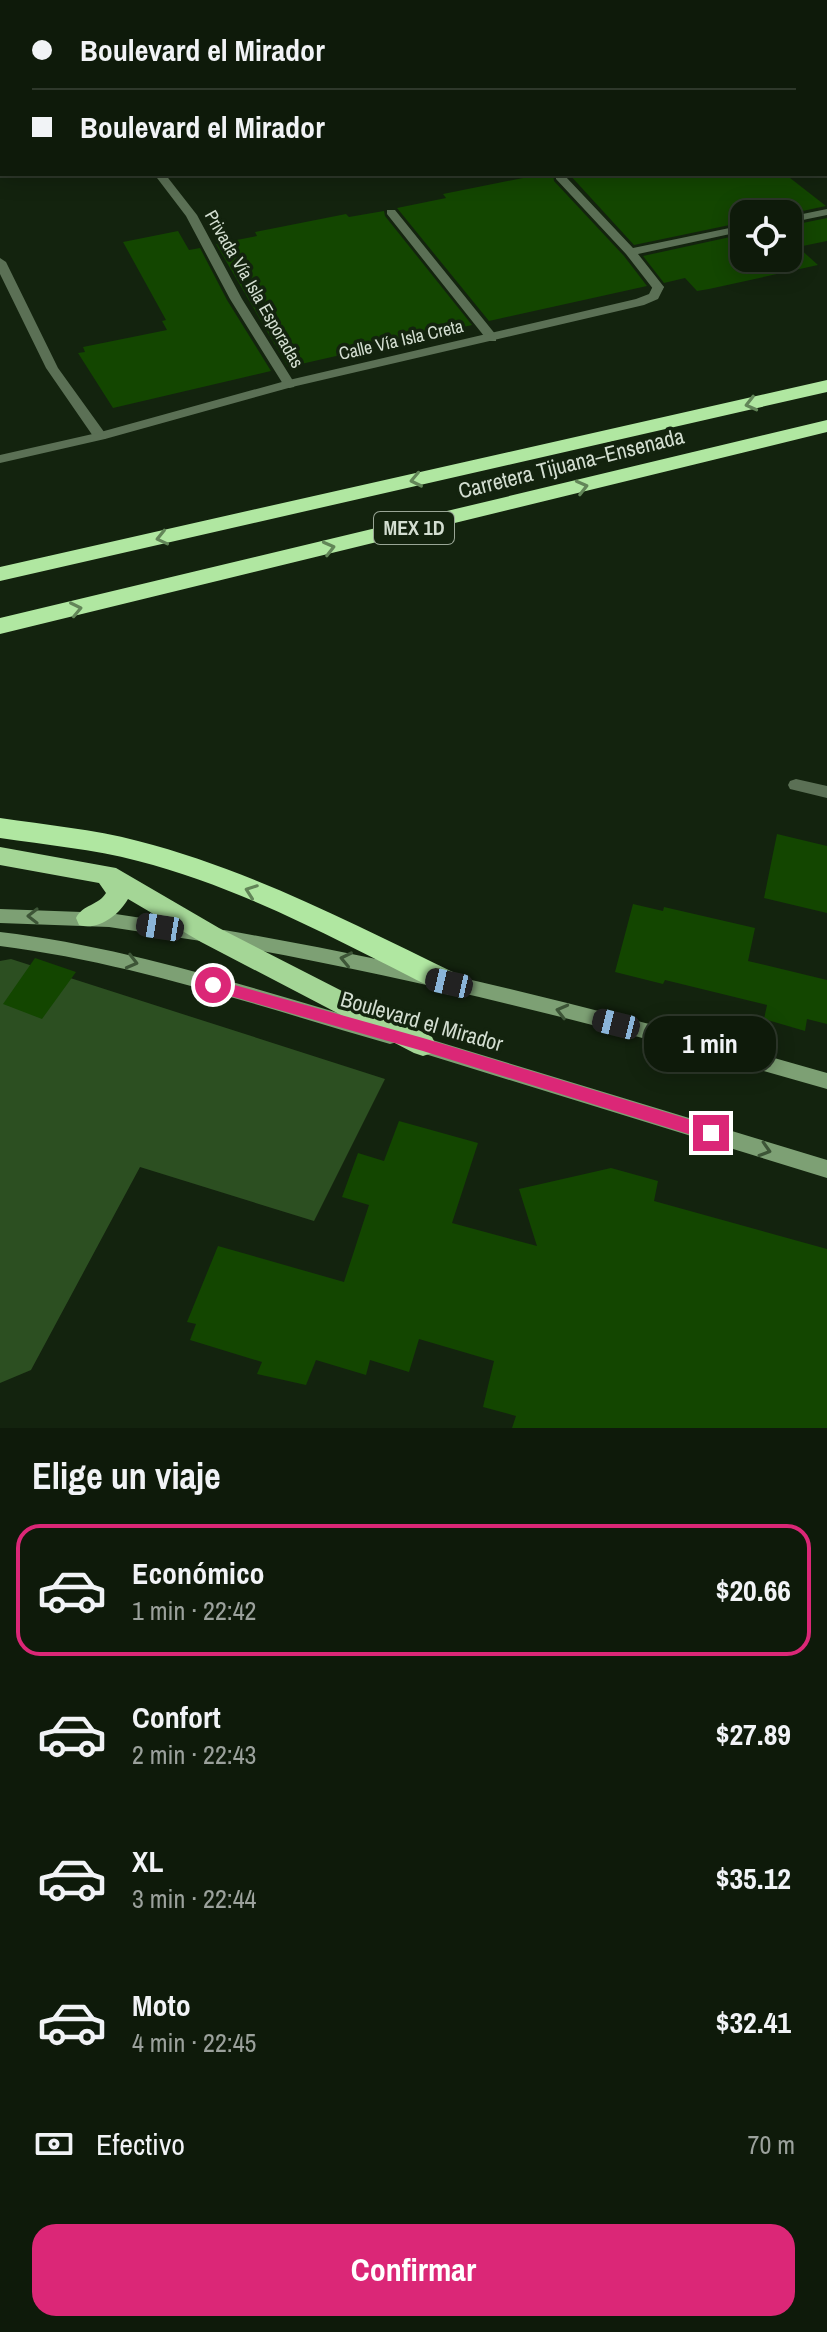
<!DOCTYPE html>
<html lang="es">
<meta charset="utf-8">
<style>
body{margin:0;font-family:"Archivo Narrow",sans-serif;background:#172313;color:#f1f3f6;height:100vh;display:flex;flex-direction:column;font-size:30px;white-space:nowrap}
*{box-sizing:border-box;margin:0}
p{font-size:26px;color:#9ba19c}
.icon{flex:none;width:44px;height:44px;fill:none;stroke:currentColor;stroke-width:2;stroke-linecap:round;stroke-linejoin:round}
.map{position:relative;height:1428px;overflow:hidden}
.side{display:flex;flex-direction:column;background:#0e1a0a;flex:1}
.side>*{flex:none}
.hud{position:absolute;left:0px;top:0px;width:828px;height:176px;box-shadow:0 4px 20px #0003,0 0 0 2px #2e382b;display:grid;align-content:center;height:176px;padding:0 32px;background:#0e1a0a}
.tools{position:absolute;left:730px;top:200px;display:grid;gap:16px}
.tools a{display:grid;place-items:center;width:72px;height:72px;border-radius:16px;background:#0e1a0a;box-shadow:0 4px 20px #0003,0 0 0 2px #2e382b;font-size:40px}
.end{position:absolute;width:36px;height:36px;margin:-18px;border:10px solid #db2777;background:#fff;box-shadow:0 0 0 4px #fff}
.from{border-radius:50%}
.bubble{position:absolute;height:56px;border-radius:24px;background:#0e1a0a;box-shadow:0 4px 20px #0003,0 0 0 2px #2e382b;font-size:26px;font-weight:800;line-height:56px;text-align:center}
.car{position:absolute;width:24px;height:48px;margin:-24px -12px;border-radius:10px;box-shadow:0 0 6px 2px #0007;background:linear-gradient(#222 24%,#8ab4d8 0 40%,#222 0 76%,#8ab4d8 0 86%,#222 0)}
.hud b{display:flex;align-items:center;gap:28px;height:76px;font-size:30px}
.hud b+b{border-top:2px solid #2e382b}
.hud i{width:20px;height:20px;background:#f1f3f6}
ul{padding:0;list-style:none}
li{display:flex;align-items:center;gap:24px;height:132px;margin:0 16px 12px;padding:0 16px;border:4px solid transparent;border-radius:24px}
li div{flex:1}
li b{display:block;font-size:30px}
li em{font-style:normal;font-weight:800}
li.selected{border-color:#db2777}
li>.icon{width:72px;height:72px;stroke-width:1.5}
h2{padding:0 32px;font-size:36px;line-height:96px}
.pay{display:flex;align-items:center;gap:20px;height:88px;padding:0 32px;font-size:30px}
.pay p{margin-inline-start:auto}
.primary-button{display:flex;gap:16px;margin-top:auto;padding:16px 32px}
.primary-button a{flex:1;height:92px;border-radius:24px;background:#db2777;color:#fff;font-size:32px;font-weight:800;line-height:92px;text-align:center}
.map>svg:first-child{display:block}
.green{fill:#2c4f21}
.building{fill:#134600}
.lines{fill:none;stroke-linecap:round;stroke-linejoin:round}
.minor{fill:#5b7055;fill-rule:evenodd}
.tertiary{fill:#5b7055;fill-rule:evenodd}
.secondary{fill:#7da074;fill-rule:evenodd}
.trunk{fill:#a4d696;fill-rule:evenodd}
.motorway{fill:#b0e7a1;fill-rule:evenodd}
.oneway{stroke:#628558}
.oneway2{stroke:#3d5537}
.route{fill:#db2777}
.labels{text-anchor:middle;stroke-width:7;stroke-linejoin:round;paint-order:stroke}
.far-street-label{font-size:18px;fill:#d3ded1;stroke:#13230e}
.shield{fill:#13230e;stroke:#99a696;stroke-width:2}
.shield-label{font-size:20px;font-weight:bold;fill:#d3ded1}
.street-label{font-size:22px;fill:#d3ded1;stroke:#13230e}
</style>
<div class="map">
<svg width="827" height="1428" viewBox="0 0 827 1428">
<rect width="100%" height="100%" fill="#13230e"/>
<path class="green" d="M0,0H827V94L826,2H2L0,160Z
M11,959L385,1079L314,1221L140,1167L31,1370L0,1383V961Z"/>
<path class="building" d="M543,174H553L554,181L624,256L647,286L489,321L397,208L446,198L443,194Z
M569,174H785L826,206L788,214H744V222L634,245Z
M384,211L385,216L472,325L288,367L216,244L257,236L255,232L346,214L349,217Z
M827,218V241L798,247L818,265L709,289L697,291L685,278L664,283L643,256L744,234V258H788V226Z
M178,231L189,250L200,248L227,300L271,371L113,408L78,353L85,352L83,347L167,330L162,321L166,320L123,242Z
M777,834L827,846V913L764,898Z
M633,904L663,911L664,907L755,928L748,961L827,980V1024L807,1019L805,1031L764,1019L767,1005L665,980L663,984L615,972Z
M35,958L76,972L42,1019L3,1004Z
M399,1121L478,1143L452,1223L537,1246L519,1189L611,1168L658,1181L654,1201L827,1249V1428H512L516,1416L483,1407L494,1361L419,1339L409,1372L370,1360L366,1375L316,1360L306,1385L257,1374L262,1362L190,1340L196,1324L187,1322L218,1246L344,1282L369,1205L342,1197L358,1153L384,1161Z"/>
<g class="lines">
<path class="minor" d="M154,174H165L197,215L242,299L295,384L294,387L289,388L283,384L230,299L186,216Z
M556,174H566V177L633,248L744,225V231L638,254L664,287L662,290H654L626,254L556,179Z
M827,209V215L788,223V217Z
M387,210H395L496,335V341H488L387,214Z
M0,258L6,262L58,368L107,436L105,439H95L46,368L0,274Z
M796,779L827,786V798L790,789L788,785L790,781Z"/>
<path class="tertiary" d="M658,283L664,287L658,299L644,305L292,387L105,439L0,463V455L97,433L289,380L636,299L649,294L654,284Z"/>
<path class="secondary" d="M0,909L109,913L201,927L207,929L210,934L207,939L201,941L109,927L0,923Z
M224,930C428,965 628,1016 827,1073V1089C628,1032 428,980 224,944L218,942L215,937L218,932Z
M0,932C134,948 260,991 390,1028L397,1030L399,1036L397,1042L390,1044C261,1007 134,963 0,946Z
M416,1035L827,1160V1178L409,1049L406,1043L409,1037Z"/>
<path class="trunk" d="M0,847L116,868L219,928L432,1037L436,1045L432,1053L423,1056L414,1053L201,942L128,899C119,915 98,931 79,925L76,918C82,905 99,905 106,893L99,883L0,865Z"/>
<path class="motorway" d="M827,380V392L0,581V567Z
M827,420V432L0,634V618Z
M0,818C46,825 93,829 138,841C251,870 355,925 459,975L463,983L459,991L449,995L439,991C342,943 244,888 138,861C93,849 46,845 0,838Z"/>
</g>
<defs><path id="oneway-chevron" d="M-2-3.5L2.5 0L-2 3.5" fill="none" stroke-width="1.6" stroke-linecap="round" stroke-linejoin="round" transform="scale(2)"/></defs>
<g class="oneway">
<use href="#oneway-chevron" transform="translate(751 404) rotate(166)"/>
<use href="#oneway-chevron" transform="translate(416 480) rotate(168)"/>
<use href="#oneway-chevron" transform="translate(582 487) rotate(-14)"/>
<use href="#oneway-chevron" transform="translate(162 538) rotate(167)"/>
<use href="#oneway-chevron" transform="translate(329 548) rotate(-14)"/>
<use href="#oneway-chevron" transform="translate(76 609) rotate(-12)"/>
<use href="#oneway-chevron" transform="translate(251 891) rotate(-160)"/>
</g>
<g class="oneway2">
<use href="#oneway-chevron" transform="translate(33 916) rotate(-180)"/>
<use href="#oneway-chevron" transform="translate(346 959) rotate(-168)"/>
<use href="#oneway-chevron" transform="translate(132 962) rotate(14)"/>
<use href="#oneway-chevron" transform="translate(562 1011) rotate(-166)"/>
<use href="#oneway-chevron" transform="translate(765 1150) rotate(17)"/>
</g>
<path class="route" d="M213,979L423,1038L711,1126L719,1133L711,1141L423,1051L213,991L206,985Z"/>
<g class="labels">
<g class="far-street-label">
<text transform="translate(254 289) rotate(60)" y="6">Privada Vía Isla Esporadas</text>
<text transform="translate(401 340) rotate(-13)" y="6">Calle Vía Isla Creta</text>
</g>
<rect class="shield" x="374" y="512" width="80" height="32" rx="6"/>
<g class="shield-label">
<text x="414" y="535">MEX 1D</text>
</g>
<g class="street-label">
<text transform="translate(571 463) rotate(-14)" y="8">Carretera Tijuana–Ensenada</text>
<text transform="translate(422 1021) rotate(16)" y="8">Boulevard el Mirador</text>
</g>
</g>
</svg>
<div class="tools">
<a><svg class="icon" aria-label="locate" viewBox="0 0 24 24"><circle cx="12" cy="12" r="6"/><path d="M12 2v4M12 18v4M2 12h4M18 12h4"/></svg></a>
</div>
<i class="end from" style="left:213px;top:985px"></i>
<i class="end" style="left:711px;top:1133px"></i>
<div class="bubble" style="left:644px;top:1016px;width:132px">1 min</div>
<i class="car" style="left:160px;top:927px;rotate:279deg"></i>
<i class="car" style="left:449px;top:983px;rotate:283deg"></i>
<i class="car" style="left:616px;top:1024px;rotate:284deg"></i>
<div class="hud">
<b><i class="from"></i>Boulevard el Mirador</b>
<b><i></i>Boulevard el Mirador</b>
</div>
</div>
<section class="side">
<h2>Elige un viaje</h2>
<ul>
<li class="selected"><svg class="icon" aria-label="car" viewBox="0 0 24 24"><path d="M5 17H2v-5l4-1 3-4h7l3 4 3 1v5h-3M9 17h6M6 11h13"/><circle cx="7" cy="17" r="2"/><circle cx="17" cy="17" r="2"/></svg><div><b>Económico</b><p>1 min · 22:42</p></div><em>$20.66</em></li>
<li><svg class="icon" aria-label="car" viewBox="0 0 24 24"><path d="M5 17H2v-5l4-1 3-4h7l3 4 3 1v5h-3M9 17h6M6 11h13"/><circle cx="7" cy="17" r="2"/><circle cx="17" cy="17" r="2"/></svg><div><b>Confort</b><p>2 min · 22:43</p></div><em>$27.89</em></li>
<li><svg class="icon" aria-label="car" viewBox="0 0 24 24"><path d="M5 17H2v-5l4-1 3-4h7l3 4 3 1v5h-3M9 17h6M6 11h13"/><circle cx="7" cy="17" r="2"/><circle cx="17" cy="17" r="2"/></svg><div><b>XL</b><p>3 min · 22:44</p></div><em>$35.12</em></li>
<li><svg class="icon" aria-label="car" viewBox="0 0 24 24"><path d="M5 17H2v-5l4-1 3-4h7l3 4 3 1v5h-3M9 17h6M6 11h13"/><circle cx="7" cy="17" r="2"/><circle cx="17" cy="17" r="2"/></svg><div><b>Moto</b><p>4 min · 22:45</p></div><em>$32.41</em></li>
</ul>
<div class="pay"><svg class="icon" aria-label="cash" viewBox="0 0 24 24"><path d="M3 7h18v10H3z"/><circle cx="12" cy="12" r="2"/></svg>Efectivo<p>70 m</p></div>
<div class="primary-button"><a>Confirmar</a></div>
</section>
